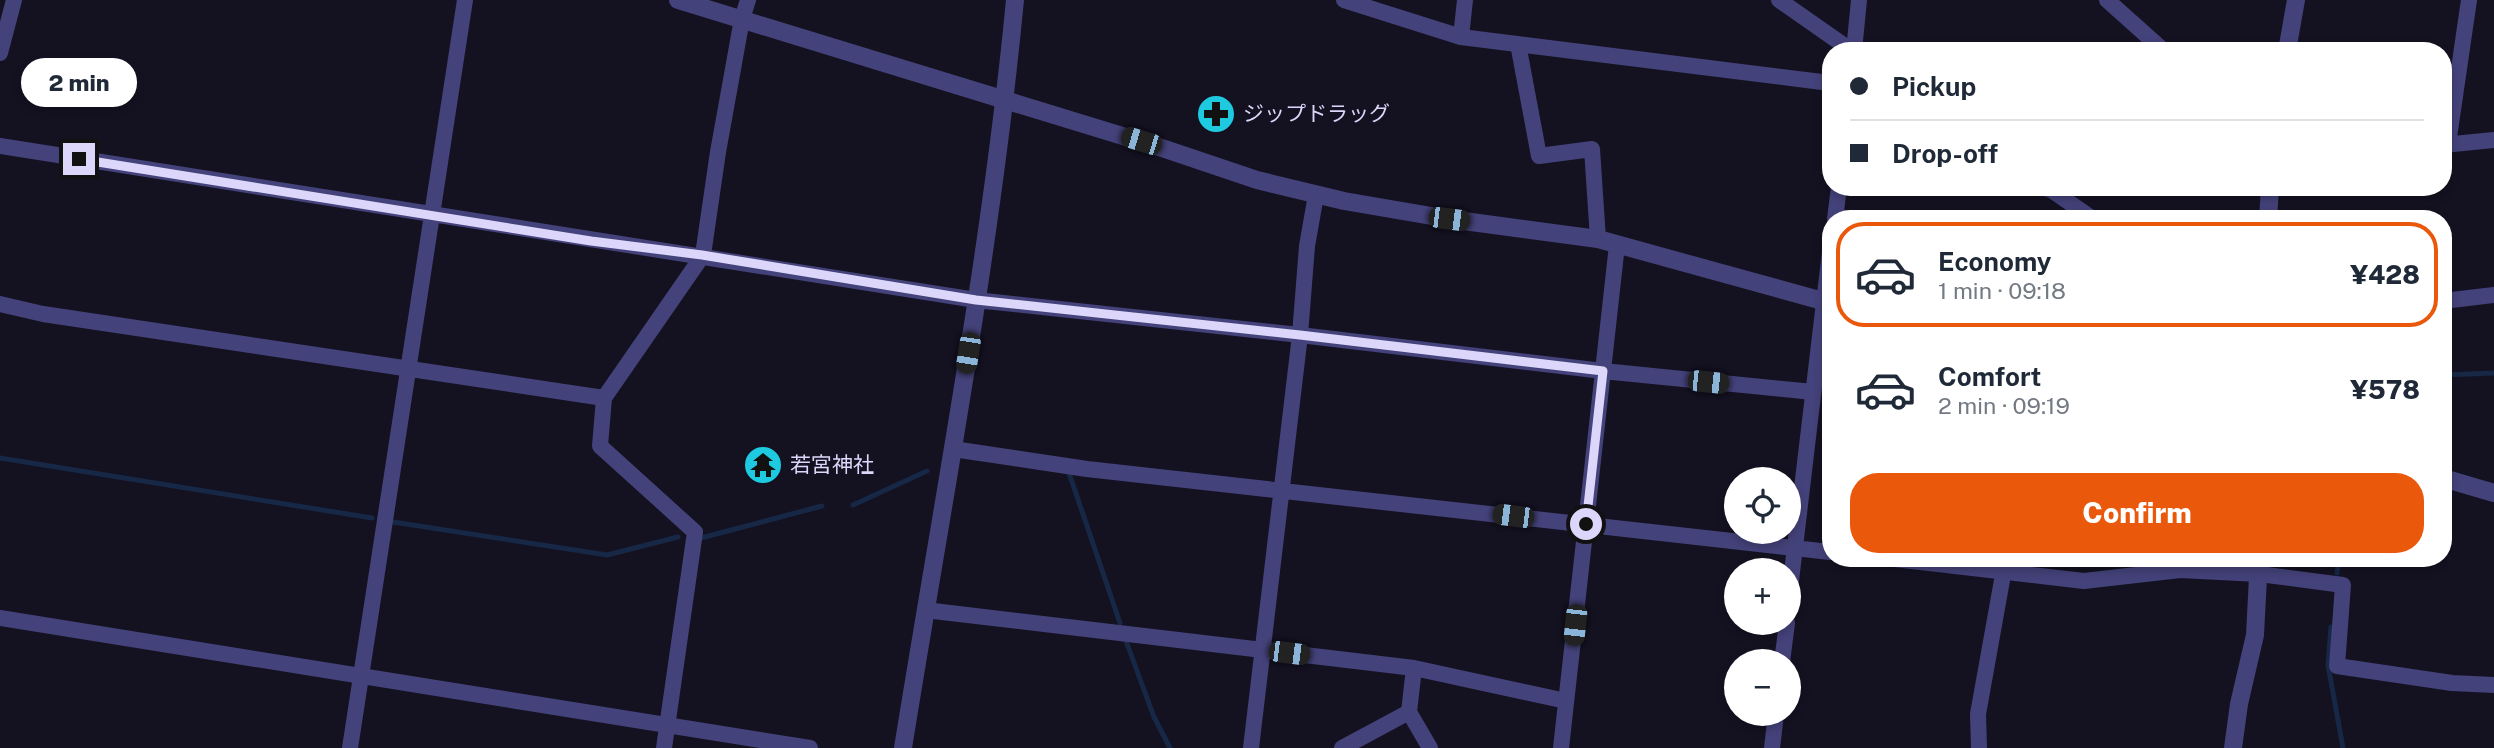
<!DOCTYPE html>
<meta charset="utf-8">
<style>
body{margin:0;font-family:"Public Sans","Noto Sans JP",sans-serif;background:#f6f6f7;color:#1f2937;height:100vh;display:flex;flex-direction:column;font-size:26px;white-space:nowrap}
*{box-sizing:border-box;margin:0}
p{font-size:23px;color:#747a83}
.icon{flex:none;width:38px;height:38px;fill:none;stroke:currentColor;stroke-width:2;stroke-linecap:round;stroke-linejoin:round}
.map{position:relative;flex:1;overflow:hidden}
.panel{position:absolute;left:1822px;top:210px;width:630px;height:357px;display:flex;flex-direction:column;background:#fff;border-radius:28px;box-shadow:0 4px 10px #0003}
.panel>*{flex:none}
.hud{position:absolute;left:1822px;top:42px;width:630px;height:154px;border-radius:28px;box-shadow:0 4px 10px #0003;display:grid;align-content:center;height:154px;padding:0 28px;background:#fff}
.tools{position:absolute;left:1724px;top:467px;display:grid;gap:14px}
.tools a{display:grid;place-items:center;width:77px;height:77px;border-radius:50%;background:#fff;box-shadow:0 4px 10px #0003;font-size:35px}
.end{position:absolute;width:32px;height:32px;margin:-16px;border:9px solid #dbd6fa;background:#111;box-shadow:0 0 0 4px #111}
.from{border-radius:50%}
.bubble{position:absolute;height:49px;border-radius:24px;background:#fff;box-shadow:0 4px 10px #0003;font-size:23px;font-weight:800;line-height:49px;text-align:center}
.car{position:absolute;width:21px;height:42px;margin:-21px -10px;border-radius:9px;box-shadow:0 0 5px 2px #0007;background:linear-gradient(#222 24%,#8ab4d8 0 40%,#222 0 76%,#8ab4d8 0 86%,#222 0)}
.hud b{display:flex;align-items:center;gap:24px;height:66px;font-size:26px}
.hud b+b{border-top:2px solid #e0e1e3}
.hud i{width:18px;height:18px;background:#1f2937}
ul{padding:12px 0 0;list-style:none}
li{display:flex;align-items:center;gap:21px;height:105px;margin:0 14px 10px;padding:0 14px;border:4px solid transparent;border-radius:28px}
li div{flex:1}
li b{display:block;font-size:26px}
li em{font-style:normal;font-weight:800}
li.current{border-color:#ea580c}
li>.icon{width:63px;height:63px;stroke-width:1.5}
.action{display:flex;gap:14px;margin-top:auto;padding:14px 28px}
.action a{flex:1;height:80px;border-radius:28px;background:#ea580c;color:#fff;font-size:28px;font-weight:800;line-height:80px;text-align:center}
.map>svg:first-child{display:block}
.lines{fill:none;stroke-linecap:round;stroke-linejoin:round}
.stream{stroke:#162846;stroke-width:5}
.minor{stroke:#44427a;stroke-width:16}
.tertiary{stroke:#44427a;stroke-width:18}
.route{stroke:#dbd6fa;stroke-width:9}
.labels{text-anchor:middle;stroke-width:7;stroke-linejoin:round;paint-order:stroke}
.poi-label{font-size:21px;fill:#dbd6fa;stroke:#141121;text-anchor:start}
</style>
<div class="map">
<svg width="2494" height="748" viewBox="0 0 2494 748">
<rect width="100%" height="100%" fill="#141121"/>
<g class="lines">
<path class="stream" d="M2034,187L2046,195
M2443,375L2494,373
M0,458L372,518
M1069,473L1120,623
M853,505L927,471
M393,522L607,555L678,537
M701,538L822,506
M2337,573L2339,558
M2331,627L2328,665L2343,748
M1126,641L1154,717L1170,748"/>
<path class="minor" d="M1344,0L1461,37L1830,83
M1779,0L1852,51
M2107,0L2164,51
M1461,37L1465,0
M1518,44L1539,156L1592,149L1598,239
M1854,51L1859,0
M0,53L14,0
M2448,144L2469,0
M2443,145L2494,140
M0,146L976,300L1300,335L1603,371L1813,392
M2047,187L2093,219
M1835,219L1839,187
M2443,301L2494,295
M0,304L43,314L604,398
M953,449L1087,469L1830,552
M1886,558L2084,581L2180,570L2259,574L2343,585L2337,666L2452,683L2494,685
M1788,606L1830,252
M925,610L1414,668L1566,701
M0,618L810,748
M1782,662L1787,623
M1409,712L1414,668
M350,748L465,0
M664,748L695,532L600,446L604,398L703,255L718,152L742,19L748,0
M1251,748L1300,335L1307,246L1316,195
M1342,748L1409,712L1430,748
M1561,748L1617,245
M1772,748L1776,714
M1979,748L1978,714L2006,558"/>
<path class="tertiary" d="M678,0L1165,149L1257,180L1344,201L1449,219L1598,239L1830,303
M2287,51L2296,0
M2268,219L2270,187
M2443,478L2494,493
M903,748C943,499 991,251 1015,0
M2233,748L2239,704L2255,635L2259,558"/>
</g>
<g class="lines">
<path class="route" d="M79,159L591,241L702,255L976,300L1300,335L1603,371L1586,524"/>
</g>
<defs>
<symbol id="pharmacy-disc" viewBox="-11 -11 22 22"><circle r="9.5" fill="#1dcadf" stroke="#141121"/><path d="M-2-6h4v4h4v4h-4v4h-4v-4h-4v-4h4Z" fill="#111"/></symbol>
<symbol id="temple-disc" viewBox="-11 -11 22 22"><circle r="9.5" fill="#1dcadf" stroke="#141121"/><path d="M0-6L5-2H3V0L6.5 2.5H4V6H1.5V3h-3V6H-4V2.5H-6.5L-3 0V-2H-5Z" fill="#111"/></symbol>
</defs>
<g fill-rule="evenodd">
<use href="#pharmacy-disc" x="1194" y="92" width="44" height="44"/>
<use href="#temple-disc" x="741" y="443" width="44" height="44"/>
</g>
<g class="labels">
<g class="poi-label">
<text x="1243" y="121">ジップドラッグ</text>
<text x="790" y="472">若宮神社</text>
</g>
</g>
</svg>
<div class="tools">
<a><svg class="icon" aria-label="locate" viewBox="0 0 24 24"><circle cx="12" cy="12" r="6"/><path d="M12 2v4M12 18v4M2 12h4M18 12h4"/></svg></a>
<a>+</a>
<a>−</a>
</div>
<i class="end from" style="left:1586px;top:524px"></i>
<i class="end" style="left:79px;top:159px"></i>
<div class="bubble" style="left:21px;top:58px;width:116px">2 min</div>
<i class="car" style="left:1141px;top:141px;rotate:287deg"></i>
<i class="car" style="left:1449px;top:219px;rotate:97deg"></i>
<i class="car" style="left:968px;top:353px;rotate:189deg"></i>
<i class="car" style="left:1708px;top:382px;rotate:96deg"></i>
<i class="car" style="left:1513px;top:516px;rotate:277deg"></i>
<i class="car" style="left:1575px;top:625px;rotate:186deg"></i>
<i class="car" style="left:1289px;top:653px;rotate:97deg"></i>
<div class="hud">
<b><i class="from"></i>Pickup</b>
<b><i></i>Drop-off</b>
</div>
<section class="panel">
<ul>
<li class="current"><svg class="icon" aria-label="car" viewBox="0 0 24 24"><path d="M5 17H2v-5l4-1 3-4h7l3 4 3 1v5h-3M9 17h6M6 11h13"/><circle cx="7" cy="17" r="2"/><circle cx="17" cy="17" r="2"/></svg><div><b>Economy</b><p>1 min · 09:18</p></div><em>¥428</em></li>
<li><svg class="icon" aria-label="car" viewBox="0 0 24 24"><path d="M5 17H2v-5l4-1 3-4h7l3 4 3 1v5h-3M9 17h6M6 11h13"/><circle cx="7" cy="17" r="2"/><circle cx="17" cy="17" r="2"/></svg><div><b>Comfort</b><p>2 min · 09:19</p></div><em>¥578</em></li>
</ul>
<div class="action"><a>Confirm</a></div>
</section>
</div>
